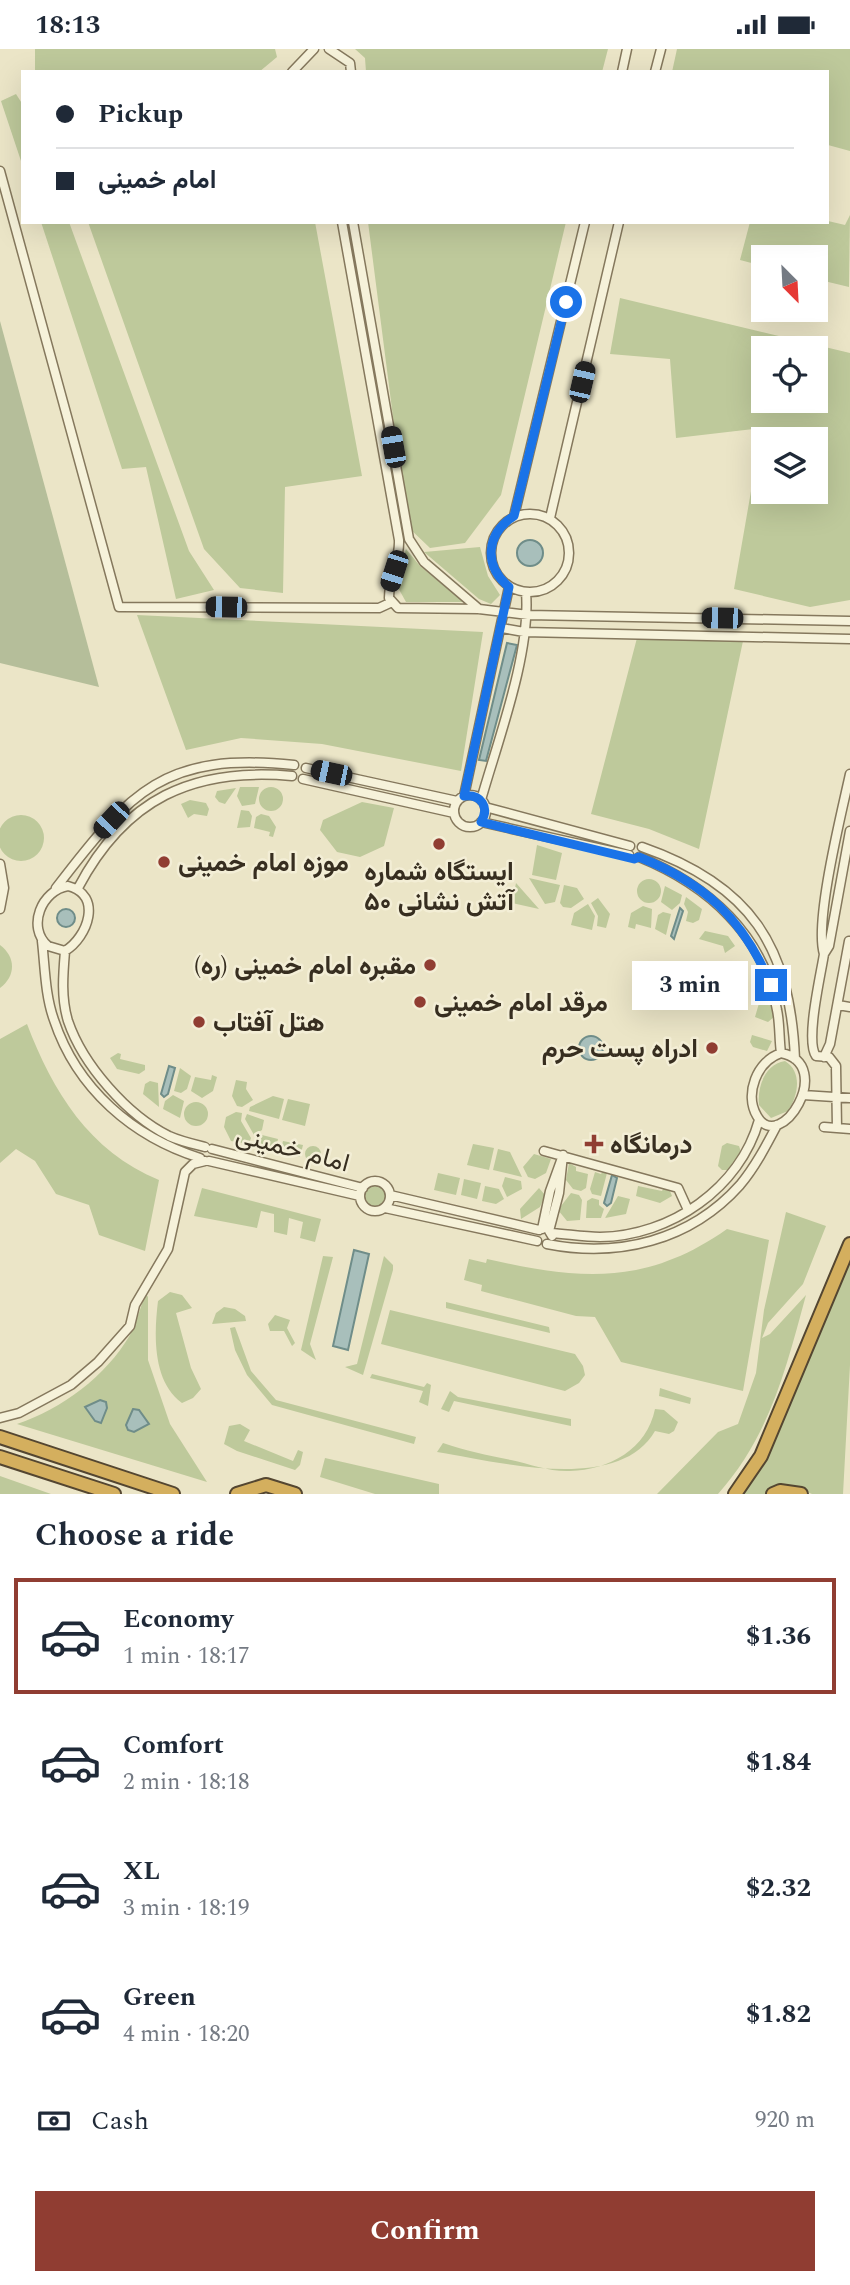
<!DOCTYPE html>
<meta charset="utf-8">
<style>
body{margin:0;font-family:Spectral,Vazirmatn,serif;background:#f6f6f7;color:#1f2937;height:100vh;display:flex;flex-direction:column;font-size:26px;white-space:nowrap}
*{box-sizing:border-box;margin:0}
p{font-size:23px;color:#747a83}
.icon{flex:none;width:38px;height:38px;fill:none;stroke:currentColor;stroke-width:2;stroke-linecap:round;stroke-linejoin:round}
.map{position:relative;height:1445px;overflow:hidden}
.panel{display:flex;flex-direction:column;background:#fff;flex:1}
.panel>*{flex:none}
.banner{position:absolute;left:21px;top:21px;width:808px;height:154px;border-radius:0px;box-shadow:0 7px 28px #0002;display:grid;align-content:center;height:154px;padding:0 35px;background:#fff}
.needle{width:46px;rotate:156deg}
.buttons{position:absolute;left:751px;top:196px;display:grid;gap:14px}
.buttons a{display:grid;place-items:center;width:77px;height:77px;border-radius:0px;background:#fff;box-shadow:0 7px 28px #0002;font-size:35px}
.end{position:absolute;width:32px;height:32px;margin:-16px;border:9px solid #1a73e8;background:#fff;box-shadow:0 0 0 4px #fff}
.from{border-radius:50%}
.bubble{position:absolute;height:49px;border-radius:0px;background:#fff;box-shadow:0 7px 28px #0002;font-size:23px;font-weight:700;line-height:49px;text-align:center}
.car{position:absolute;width:21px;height:42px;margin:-21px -10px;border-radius:9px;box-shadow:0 0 5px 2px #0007;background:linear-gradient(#222 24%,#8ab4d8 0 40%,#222 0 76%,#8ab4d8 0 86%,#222 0)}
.banner b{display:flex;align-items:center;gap:24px;height:66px;font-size:26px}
.banner b+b{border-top:2px solid #e0e1e3}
.banner i{width:18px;height:18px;background:#1f2937}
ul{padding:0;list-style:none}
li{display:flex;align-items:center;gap:21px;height:116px;margin:0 14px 10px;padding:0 21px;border:4px solid transparent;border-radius:0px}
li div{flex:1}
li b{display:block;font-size:26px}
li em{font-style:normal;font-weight:700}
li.current{border-color:#903d32}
li>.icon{width:63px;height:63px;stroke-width:1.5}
h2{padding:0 35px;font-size:32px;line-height:84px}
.pay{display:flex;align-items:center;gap:18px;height:77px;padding:0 35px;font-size:26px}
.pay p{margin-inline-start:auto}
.action{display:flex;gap:14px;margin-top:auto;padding:14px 35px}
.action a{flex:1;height:80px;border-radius:0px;background:#903d32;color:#fff;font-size:28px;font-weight:700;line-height:80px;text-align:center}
.status{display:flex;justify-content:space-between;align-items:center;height:49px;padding:0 35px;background:#fff;direction:ltr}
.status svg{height:19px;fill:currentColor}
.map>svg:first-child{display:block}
.green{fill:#bec99b;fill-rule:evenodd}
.cemetery{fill:#b5be9a}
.water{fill:#a8bfbb;stroke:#6f8d89;stroke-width:2}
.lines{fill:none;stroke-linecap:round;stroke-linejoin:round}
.minor-casing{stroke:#85785d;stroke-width:11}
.highway-casing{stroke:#544631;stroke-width:16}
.minor{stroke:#f6f2da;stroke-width:8}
.highway{stroke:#d4af5e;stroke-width:12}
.route{stroke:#1a73e8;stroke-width:9}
.poi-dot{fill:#903d32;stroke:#f3eed6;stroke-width:2.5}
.labels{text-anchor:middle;stroke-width:5;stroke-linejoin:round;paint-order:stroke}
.poi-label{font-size:26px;font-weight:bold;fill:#372e20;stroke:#f3eed6;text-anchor:start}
.street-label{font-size:26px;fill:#372e20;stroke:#f3eed6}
</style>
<div class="status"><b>18:13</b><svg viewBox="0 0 49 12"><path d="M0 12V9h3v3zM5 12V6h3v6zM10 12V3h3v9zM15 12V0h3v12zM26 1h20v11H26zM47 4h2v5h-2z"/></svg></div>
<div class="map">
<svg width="850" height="1445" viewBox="0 0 850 1445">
<rect width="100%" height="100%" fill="#ebe5c7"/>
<path class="green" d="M35,0H275L277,8L259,23H35Z
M355,0H608L602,23H366L365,9Z
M677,0H850V102L828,96V23H672Z
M16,45L23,56V118L1,52Z
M850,166L849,238L816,230V208H763V217L740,211L750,173L828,172L845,176Z
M41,173H69L189,502L214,541L176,550L146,418L122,420Z
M88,173H315L362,427L285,438L283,544L240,539L204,500Z
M368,173H566L501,446L465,494L430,499L407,477Z
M620,249L850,304V551L810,558L734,540L762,379L676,389L670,310L610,305ZM816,299V352H763V299ZM816,390V443H763V390Z
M480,498L488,527L500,546L491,555L479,550L424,503Z
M406,500L420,517L464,553H406L396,535Z
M137,566L483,583L461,722L322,695L241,689L186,701Z
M637,589L743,592L699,800L649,780L591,765Z
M240,738H259L255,755L242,757L237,747Z
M259 750a12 12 0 1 1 24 0a12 12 0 1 1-24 0Z
M236,739L225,755L219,753L215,748L217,742Z
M190,751L206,754L209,760L207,767L194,765L188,769L181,755Z
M362,753L394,759L384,797L360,808L337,803L320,781L323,771Z
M241,761L249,762L252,767L250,778L237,779Z
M261,765L269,767L276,778L273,788L269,787L270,783L254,779L256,768Z
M-2 789a23 23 0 1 1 46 0a23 23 0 1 1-46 0Z
M537,796L562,804L556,831L532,826Z
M529,829L560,836L555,853L545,855Z
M637 842a12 12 0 1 1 24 0a12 12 0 1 1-24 0Z
M516,834L539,860L512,854Z
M564,836L577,839L584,850L571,859L563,858L560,854Z
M665,837L682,846L680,854L672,861L661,853Z
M686,848L702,860L699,871L693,874L686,872L688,863L684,855Z
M598,849L610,865L606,879L597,877L598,867L591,854Z
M588,855L595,867L592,881L571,876L574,864Z
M643,857L652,860L651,879L636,875L635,880L628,878L631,864Z
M663,863L671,865L666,886L655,880L658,866Z
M705,882L728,887L735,897L725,904L723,897L699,890Z
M0,896C16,908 16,927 0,939Z
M762,944L771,949L774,968L768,973L755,968Z
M27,975C53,1043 89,1102 159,1131L145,1202L99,1186L89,1156L56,1145L35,1112L16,1100L0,1114V990Z
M752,986L772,992L767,1002L753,998L750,993Z
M118,1004L121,1005L120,1010L145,1016V1021L139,1025L117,1020L110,1009Z
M785,1012C803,1023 798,1047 788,1062L771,1069L759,1056C757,1038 765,1015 785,1012Z
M180,1019L191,1027L187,1040L181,1044L174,1042Z
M212,1026L217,1028L213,1042L202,1049L191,1042L195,1028L211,1031Z
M236,1031L247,1033L246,1040L253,1051L242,1058L237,1057L232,1047Z
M150,1032L158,1034L159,1058L143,1045L145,1035Z
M173,1046L184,1052L180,1069L163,1060L165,1052Z
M273,1047L284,1050L279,1070L249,1062L250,1058Z
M288,1050L310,1055L305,1077L282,1071Z
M184 1065a12 12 0 1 1 24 0a12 12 0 1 1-24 0Z
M236,1063L242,1064L241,1072L251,1089L249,1095L231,1092L224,1078L226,1068Z
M247,1065L264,1071L262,1081L254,1086L245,1070Z
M262,1086L278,1090L275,1102L259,1097L256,1091Z
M283,1092L303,1096L300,1108L280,1104Z
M727,1094L739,1097L741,1103L728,1121H722L718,1117L722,1097Z
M473,1095L494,1099L489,1121L467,1116Z
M305 1105a8 8 0 1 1 16 0a8 8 0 1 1-16 0Z
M498,1100L510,1103L522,1128L493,1121Z
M534,1105L551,1110L546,1124L535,1130L528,1128L523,1118Z
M569,1114L576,1118V1122L588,1125L586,1139L581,1142L573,1140L566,1131Z
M603,1122L607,1124L601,1147L592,1145L590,1140L595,1123L601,1125Z
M438,1124L460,1129L456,1146L434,1141Z
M505,1128L521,1132L522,1140L507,1148L502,1137Z
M464,1130L481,1134L477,1150L461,1146Z
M665,1136L668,1137L672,1147L660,1154L636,1147L638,1137L662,1142Z
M364 1147a11 11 0 1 1 22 0a11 11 0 1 1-22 0Z
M485,1137L499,1140L504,1150L496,1155L482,1152Z
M202,1139L321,1170L315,1193L300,1189L303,1173L289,1169L287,1186L274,1183V1165L261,1162L257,1179L194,1167Z
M539,1139L545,1146L540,1158L521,1170L520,1160Z
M571,1144L579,1146L582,1151L580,1171L567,1172L558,1161Z
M618,1147L630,1150L626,1165L605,1169Z
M592,1149L599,1151V1156L604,1160L601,1169H586L587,1152Z
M786,1163L826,1177L803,1235L768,1274L762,1289L770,1285L806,1246C786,1319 770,1387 718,1445H657L718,1383L738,1375L756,1324L764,1261Z
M727,1180L769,1191L743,1342L621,1313L595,1268L576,1267L481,1242L482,1236L464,1231L469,1210L486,1214L487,1210C580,1231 646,1237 727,1180Z
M323,1207L333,1208L310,1295L316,1311L301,1301Z
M384,1207L393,1216V1221L363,1326L345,1318L357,1315Z
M850,1208V1316L843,1445H812L798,1439L780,1438L765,1445H742L763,1413Z
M170,1243L182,1246L192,1259L176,1264L191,1319L201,1340L193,1349L182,1354C152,1332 154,1285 158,1252Z
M146,1245L148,1248V1311L170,1375L207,1433L17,1375C62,1360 106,1327 130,1286C137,1273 140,1258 146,1245Z
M446,1253L549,1278L550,1284L446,1259Z
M224,1258L235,1260L245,1267L246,1272L212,1275L216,1264Z
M390,1261L575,1305L583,1317L585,1326L579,1334L565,1342L381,1295Z
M275,1266L290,1271L287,1279L295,1294L292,1297L284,1282H270L268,1275Z
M235,1278L251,1322L276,1351L416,1388L414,1395L272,1356L247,1326L235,1301L230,1279Z
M372,1325L424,1338L427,1334L431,1336L428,1357L419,1353L423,1342L370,1329Z
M660,1339L691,1349L690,1355L659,1347Z
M450,1342L458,1348L571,1370V1377L454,1352L449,1363L441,1360Z
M655,1360L664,1361L678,1373L674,1382L669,1385L655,1382C619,1445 499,1413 437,1403L443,1394C466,1402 487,1406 511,1411C530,1415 550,1423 570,1422C609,1421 647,1400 655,1360Z
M240,1375L250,1381L244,1392L293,1412L298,1401L303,1403L300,1416L295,1421L237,1402L224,1395L229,1377Z
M325,1409L439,1435V1445H375L320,1428Z
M0,1427L51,1445H0Z"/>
<path class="cemetery" d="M0,272L99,638L0,614Z"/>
<path class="water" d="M517 504a13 13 0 1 1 26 0a13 13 0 1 1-26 0Z
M507,594L517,596L486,712L479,711Z
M680,859L683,862L674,890L671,887Z
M57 869a9 9 0 1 1 18 0a9 9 0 1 1-18 0Z
M579 999a12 12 0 1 1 24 0a12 12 0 1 1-24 0Z
M169,1017L175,1019L168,1045L164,1048L161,1045Z
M612,1126L617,1129L611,1154L607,1157L604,1154Z
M354,1201L369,1205L348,1301L333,1297Z
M100,1351L106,1353L107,1359L101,1374L95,1372L85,1358Z
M133,1360L139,1361L149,1375L134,1383L128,1381L126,1376Z"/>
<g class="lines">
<defs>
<path id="minor" d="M329,0L350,14L351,23
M292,23L314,0
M622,23L627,0
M655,23L661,0
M0,122L119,558L379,559L392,553
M342,173L399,491C400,512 389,528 389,549L398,559L479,560L528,566L850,572
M353,173L409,490L424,513L479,560
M491 504a39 39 0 1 1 78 0a39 39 0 1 1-78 0Z
M514,467L585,173
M550,469L619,173
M502,579L524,583L850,590
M306,719L457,752
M303,730L454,764
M454 762a16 16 0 1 1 32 0a16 16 0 1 1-32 0Z
M464,747L509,538
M481,751C498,691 531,604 526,543
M485,758L630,797
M481,773L629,806
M642,798C751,836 790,897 795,1010
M639,808C708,836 764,886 777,961C780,975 779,990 781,1004
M0,815L4,839L0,860
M68,837C103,846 88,888 65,902L48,897C26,878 42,841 68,837Z
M56,839C131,741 165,703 294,716
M78,839C125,750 192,718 292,727
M42,892C45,918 45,946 54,971C77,1040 133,1088 200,1109
M65,902C63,926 61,949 68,972C83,1016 127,1066 169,1087C180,1092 193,1095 205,1098
M824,905L829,897L850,782
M838,956L850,958
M781,1004C837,1015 780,1107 757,1067C744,1045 757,1012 781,1004Z
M824,1008L830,995L849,892
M803,1046L850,1049
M824,1078L850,1080
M837,1079L836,1017L829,1008L816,1007C805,992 821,925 824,905C814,873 842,762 850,725
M212,1100L363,1139
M544,1102L678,1139L688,1161
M209,1112L360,1147
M360 1147a15 15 0 1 1 30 0a15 15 0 1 1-30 0Z
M390,1146L539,1181
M385,1159L537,1192
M542,1180L550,1142L563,1106
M551,1184C567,1185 584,1188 600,1188C671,1187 740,1139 759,1071
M552,1187L549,1182L559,1144L563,1106
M547,1195C618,1209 690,1192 740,1136C755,1118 766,1097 777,1076
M0,1369L19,1364L71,1336L98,1313L130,1277L135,1256L168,1200L185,1123L193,1115L205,1112"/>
<path id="highway" d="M0,1388L173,1445
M0,1408L114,1445
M237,1445L266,1436L295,1445
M735,1445L761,1407L850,1195
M773,1445L780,1442L801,1445"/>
</defs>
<use href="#minor" class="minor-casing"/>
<use href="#highway" class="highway-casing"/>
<use href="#minor" class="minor"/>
<use href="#highway" class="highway"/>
</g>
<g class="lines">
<path class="route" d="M566,253L514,467C486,485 483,516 509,538L464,747C481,745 490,758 481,773L634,810L639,808C706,835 743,870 771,936"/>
</g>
<g class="poi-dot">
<circle cx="439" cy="795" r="7"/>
<circle cx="164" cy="813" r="7"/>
<circle cx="430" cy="916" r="7"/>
<circle cx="420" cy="953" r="7"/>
<circle cx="199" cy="973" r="7"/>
<circle cx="712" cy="999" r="7"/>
<path d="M590.5 1084.5h7v7h7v7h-7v7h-7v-7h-7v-7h7z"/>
</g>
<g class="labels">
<g class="poi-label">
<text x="178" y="822">موزه امام خمینی</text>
<text x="439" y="831" text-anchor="middle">ایستگاه شماره<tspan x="439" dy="30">۵۰ آتش نشانی</tspan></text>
<text x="416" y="925" text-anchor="end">مقبره امام خمینی (ره)</text>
<text x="434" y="962">مرقد امام خمینی</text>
<text x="213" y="982">هتل آفتاب</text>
<text x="698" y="1008" text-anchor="end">ادراه پست حرم</text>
<text x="610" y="1104">درمانگاه</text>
</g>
<g class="street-label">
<text transform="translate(293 1099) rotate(15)" y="9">امام خمینی</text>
</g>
</g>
</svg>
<div class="buttons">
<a><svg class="needle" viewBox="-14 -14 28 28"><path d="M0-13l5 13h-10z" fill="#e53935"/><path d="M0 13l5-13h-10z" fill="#747a83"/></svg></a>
<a><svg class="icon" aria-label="locate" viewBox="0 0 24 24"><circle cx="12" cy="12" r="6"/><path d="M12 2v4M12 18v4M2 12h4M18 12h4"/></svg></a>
<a><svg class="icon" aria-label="layers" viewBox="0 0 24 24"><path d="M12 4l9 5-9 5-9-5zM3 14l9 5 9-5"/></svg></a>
</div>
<i class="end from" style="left:566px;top:253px"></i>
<i class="end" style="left:771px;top:936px"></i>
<div class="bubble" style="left:632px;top:912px;width:116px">3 min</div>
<i class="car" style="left:582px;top:333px;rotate:13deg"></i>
<i class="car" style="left:393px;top:398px;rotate:350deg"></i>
<i class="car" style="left:394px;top:522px;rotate:198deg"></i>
<i class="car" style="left:226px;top:558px;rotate:271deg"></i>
<i class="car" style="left:722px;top:569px;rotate:271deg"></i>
<i class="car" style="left:331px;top:724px;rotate:282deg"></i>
<i class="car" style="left:111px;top:771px;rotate:223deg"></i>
<div class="banner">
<b><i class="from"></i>Pickup</b>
<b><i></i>امام خمینی</b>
</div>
</div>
<section class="panel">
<h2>Choose a ride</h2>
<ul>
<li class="current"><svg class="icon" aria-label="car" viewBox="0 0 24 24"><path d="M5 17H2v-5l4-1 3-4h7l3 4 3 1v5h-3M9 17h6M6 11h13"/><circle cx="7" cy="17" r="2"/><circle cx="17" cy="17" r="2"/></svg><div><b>Economy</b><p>1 min · 18:17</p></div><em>$1.36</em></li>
<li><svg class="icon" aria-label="car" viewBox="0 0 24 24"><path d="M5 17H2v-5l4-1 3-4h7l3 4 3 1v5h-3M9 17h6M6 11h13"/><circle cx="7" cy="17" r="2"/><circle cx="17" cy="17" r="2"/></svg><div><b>Comfort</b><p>2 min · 18:18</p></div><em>$1.84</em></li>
<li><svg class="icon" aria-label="car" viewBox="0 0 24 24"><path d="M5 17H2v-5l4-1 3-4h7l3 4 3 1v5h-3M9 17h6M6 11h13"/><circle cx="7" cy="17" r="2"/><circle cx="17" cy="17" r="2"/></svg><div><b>XL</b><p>3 min · 18:19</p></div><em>$2.32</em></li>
<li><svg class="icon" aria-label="car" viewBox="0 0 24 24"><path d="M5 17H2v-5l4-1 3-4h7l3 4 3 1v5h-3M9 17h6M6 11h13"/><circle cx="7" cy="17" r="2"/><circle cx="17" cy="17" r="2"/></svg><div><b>Green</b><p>4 min · 18:20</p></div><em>$1.82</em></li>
</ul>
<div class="pay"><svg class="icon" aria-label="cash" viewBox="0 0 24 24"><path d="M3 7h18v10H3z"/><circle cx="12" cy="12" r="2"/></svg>Cash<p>920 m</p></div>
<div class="action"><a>Confirm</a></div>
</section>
